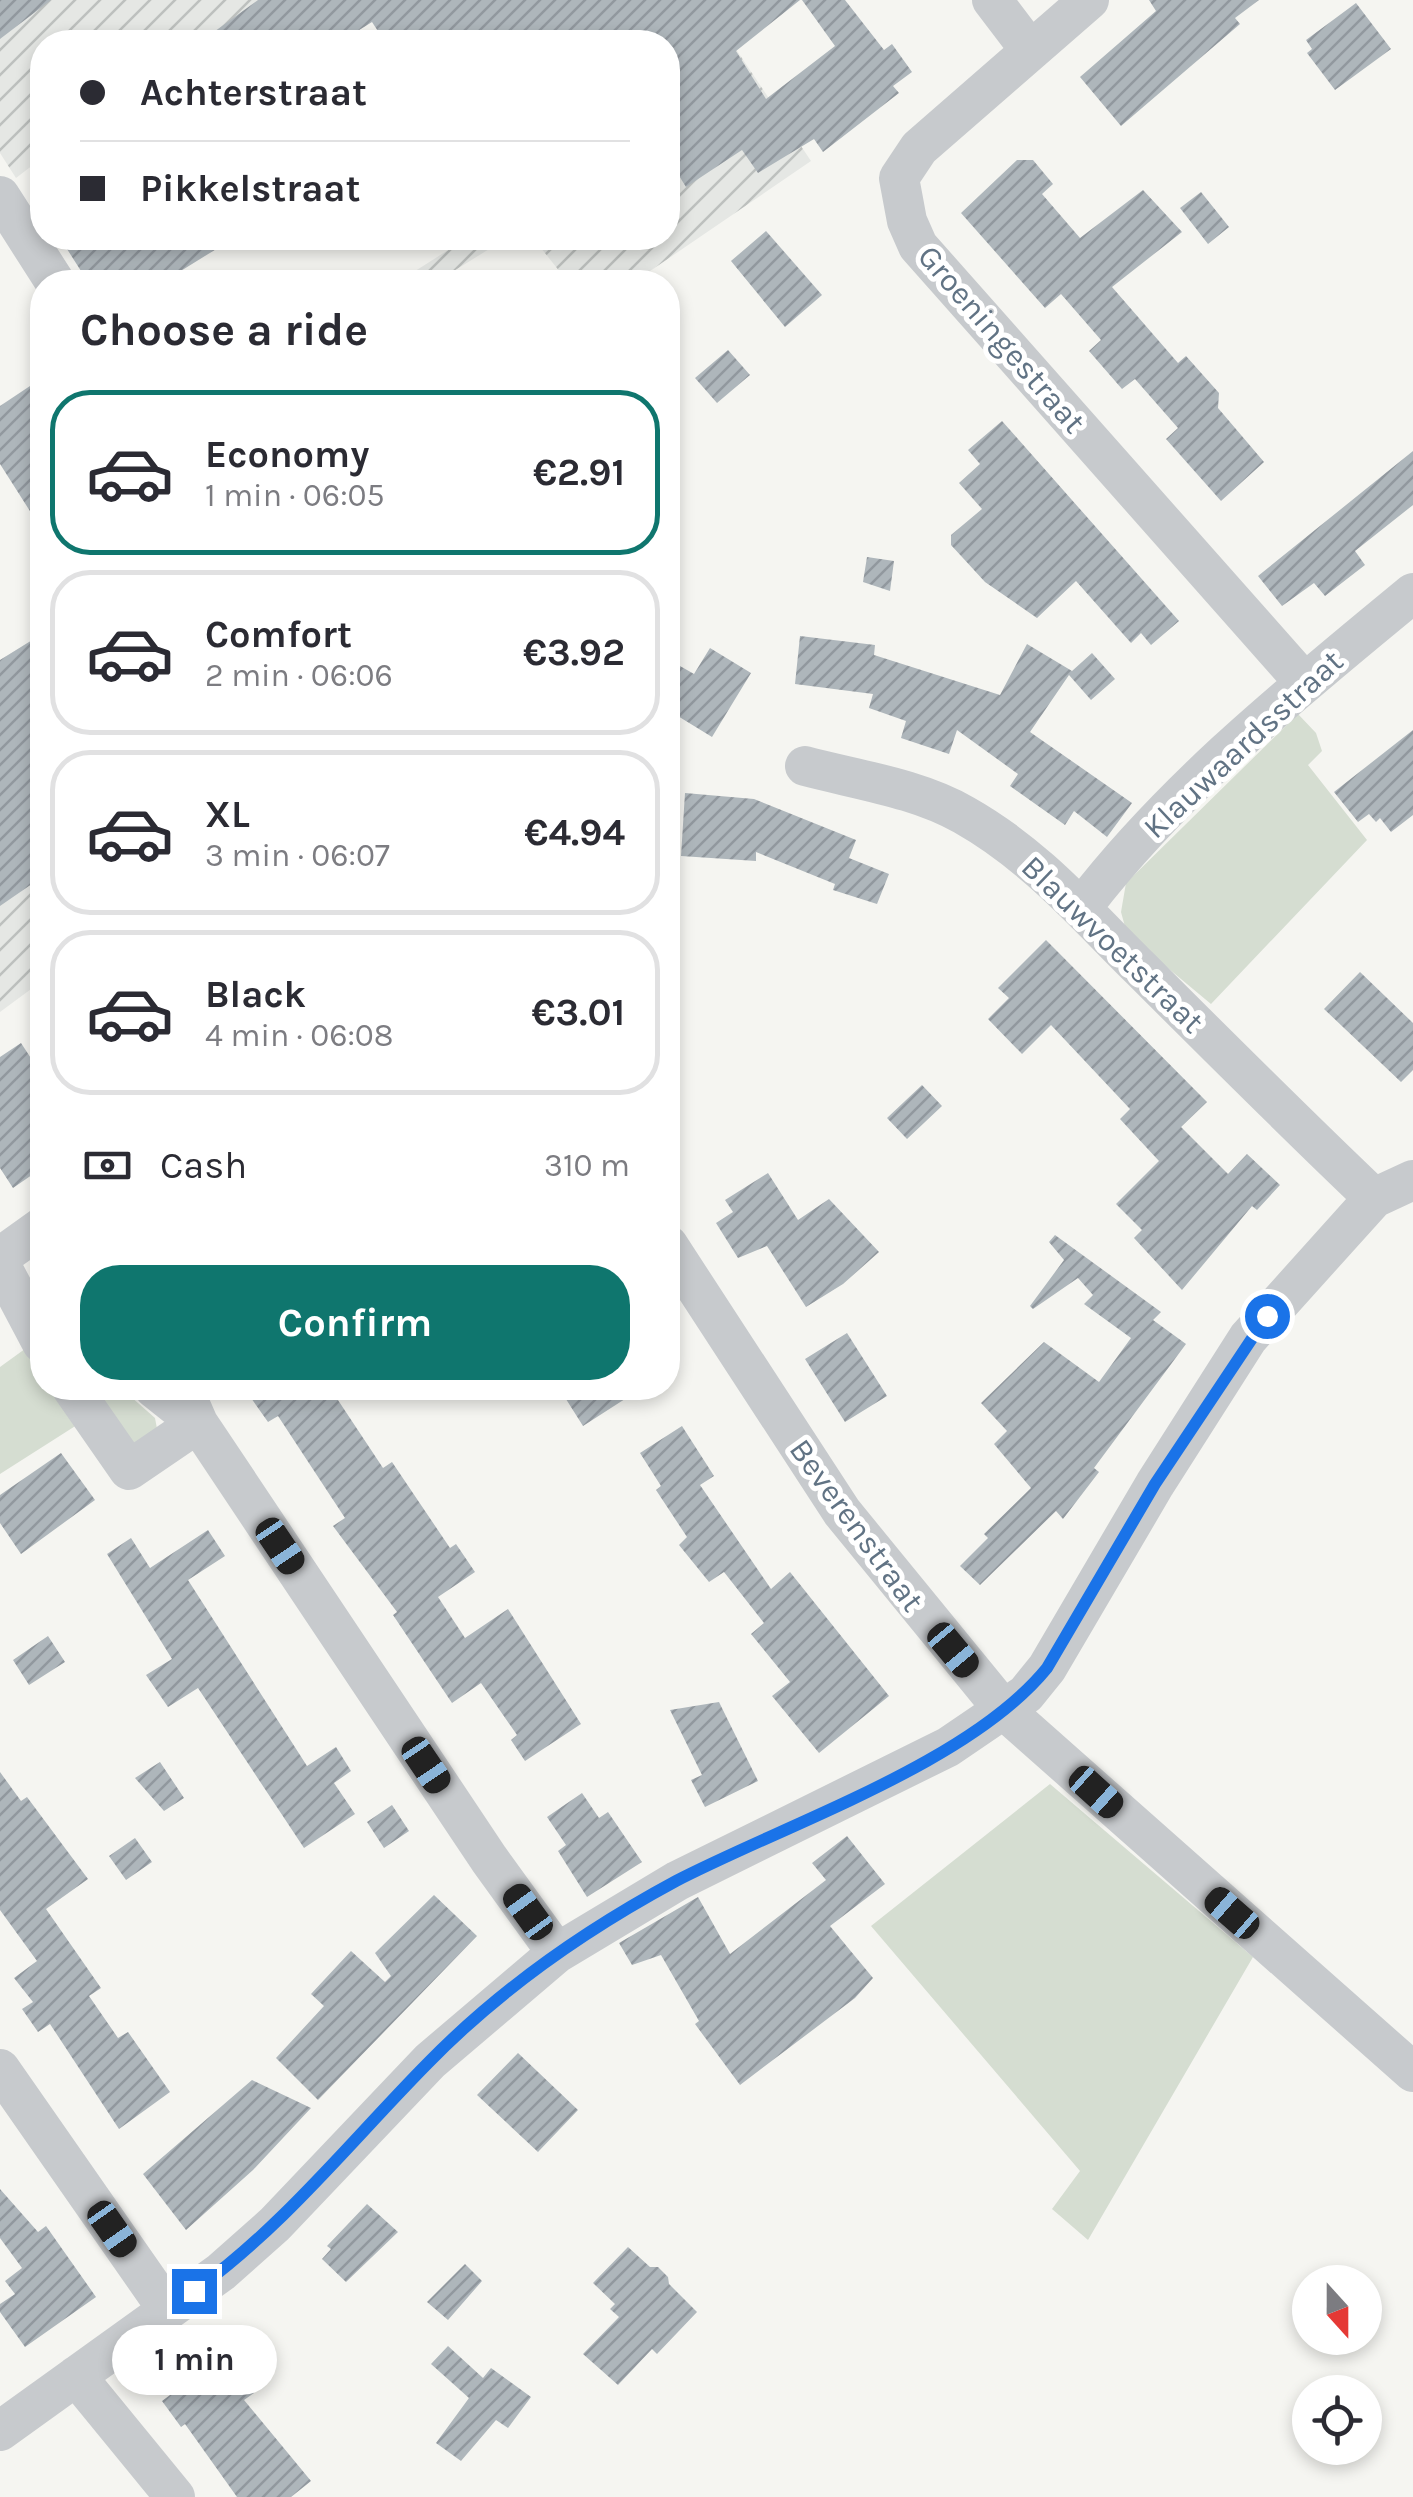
<!DOCTYPE html>
<meta charset="utf-8">
<style>
body{margin:0;font-family:Karla,sans-serif;background:#f7f7f7;color:#2b2b33;height:100vh;display:flex;flex-direction:column;font-size:38px;white-space:nowrap}
*{box-sizing:border-box;margin:0}
p{font-size:32px;color:#7c7c81}
.icon{flex:none;width:55px;height:55px;fill:none;stroke:currentColor;stroke-width:2;stroke-linecap:round;stroke-linejoin:round}
.map{position:relative;flex:1;overflow:hidden}
.details{position:absolute;left:30px;top:270px;width:650px;height:1130px;display:flex;flex-direction:column;background:#fff;border-radius:40px;box-shadow:0 5px 15px #0003}
.details>*{flex:none}
.top-card{position:absolute;left:30px;top:30px;width:650px;height:220px;border-radius:40px;box-shadow:0 5px 15px #0003;display:grid;align-content:center;height:220px;padding:0 50px;background:#fff}
.needle{width:65px;rotate:159deg}
.buttons{position:absolute;left:1292px;top:2265px;display:grid;gap:20px}
.buttons a{display:grid;place-items:center;width:90px;height:90px;border-radius:50%;background:#fff;box-shadow:0 5px 15px #0003;font-size:50px}
.end{position:absolute;width:45px;height:45px;margin:-22px;border:12px solid #1a73e8;background:#fff;box-shadow:0 0 0 5px #fff}
.from{border-radius:50%}
.bubble{position:absolute;height:70px;border-radius:35px;background:#fff;box-shadow:0 5px 15px #0003;font-size:32px;font-weight:700;line-height:70px;text-align:center}
.car{position:absolute;width:30px;height:60px;margin:-30px -15px;border-radius:12px;box-shadow:0 0 8px 2px #0007;background:linear-gradient(#222 24%,#8ab4d8 0 40%,#222 0 76%,#8ab4d8 0 86%,#222 0)}
.top-card b{display:flex;align-items:center;gap:35px;height:95px;font-size:38px}
.top-card b+b{border-top:2px solid #e1e1e2}
.top-card i{width:25px;height:25px;background:#2b2b33}
ul{padding:0;list-style:none}
li{display:flex;align-items:center;gap:30px;height:165px;margin:0 20px 15px;padding:0 30px;border:5px solid #e1e1e2;border-radius:40px}
li div{flex:1}
li b{display:block;font-size:38px}
li em{font-style:normal;font-weight:700}
li.active{border-color:#0f766e}
li>.icon{width:90px;height:90px;stroke-width:1.5}
h2{padding:0 50px;font-size:45px;line-height:120px}
.pay{display:flex;align-items:center;gap:25px;height:110px;padding:0 50px;font-size:38px}
.pay p{margin-inline-start:auto}
.cta{display:flex;gap:20px;margin-top:auto;padding:20px 50px}
.cta a{flex:1;height:115px;border-radius:40px;background:#0f766e;color:#fff;font-size:40px;font-weight:700;line-height:115px;text-align:center}
.map>svg:first-child{display:block}
.industrial{fill:url(#industrial-furrows)}
.grass{fill:#d5ddd1}
.building{fill:url(#building-hatch)}
.lines{fill:none;stroke-linecap:round;stroke-linejoin:round}
.minor{stroke:#c7cacd;stroke-width:40}
.route{stroke:#1a73e8;stroke-width:12}
.labels{text-anchor:middle;stroke-width:10;stroke-linejoin:round;paint-order:stroke}
.street-label{font-size:32px;fill:#617384;stroke:#fff}
</style>
<div class="map">
<svg width="1413" height="2497" viewBox="0 0 1413 2497">
<defs>
<pattern id="industrial-furrows" width="10" height="10" patternUnits="userSpaceOnUse" patternTransform="scale(2.5)"><rect width="10" height="10" fill="#e5e7e4"/><path d="M-1 1l2-2M0 10L10 0M9 11l2-2" fill="none" stroke="#bdc0be"/></pattern>
<pattern id="building-hatch" width="6" height="6" patternUnits="userSpaceOnUse" patternTransform="scale(2.5)"><rect width="6" height="6" fill="#aeb6bb"/><path d="M-1 1l2-2M0 6l6-6M5 7l2-2" fill="none" stroke="#91989e"/></pattern>
</defs>
<rect width="100%" height="100%" fill="#f5f5f1"/>
<path class="industrial" d="M0,0H703L811,161L634,282H568L533,238H668V42H405L386,13L340,42H42V158L16,178L0,153Z
M467,238H507L436,282H398Z
M42,634V981L0,1012V660Z"/>
<path class="grass" d="M1298,714L1316,733L1322,751L1308,765L1367,840L1211,1004L1127,934L1121,912L1126,883Z
M29,1346L42,1366V1388H57L80,1423L0,1474V1367Z
M88,1388H121L155,1418L158,1434L133,1447Z
M1050,1784L1253,1957L1088,2240L1052,2209L1080,2171L871,1926Z"/>
<path class="building" d="M0,0H51L0,39Z
M258,0H800L736,51L766,99L835,46L802,0H845L884,50L892,44L912,72L893,86L899,93L823,152L814,139L758,173L742,150L686,187L668,158V42H385L372,22L340,42H200Z
M1149,0H1259L1235,18L1240,24L1121,126L1080,77L1156,11Z
M1356,3L1391,49L1335,90L1307,53L1312,49L1306,40Z
M1017,160H1033L1053,184L1042,194L1080,238L1143,190L1182,232L1112,287L1178,363L1186,356L1219,393L1218,408L1264,462L1221,501L1166,439L1178,428L1135,379L1122,389L1089,351L1101,340L1061,294L1045,308L961,213Z
M1201,192L1229,227L1208,244L1180,208Z
M766,231L822,295L785,327L731,261Z
M60,238H234L163,282H88Z
M728,350L750,375L717,403L695,378Z
M42,378V530L0,464V406Z
M1002,421L1179,621L1151,645L1141,633L1131,643L1076,581L1037,618L985,582L951,545V535L982,509L959,483L980,464L968,450Z
M1413,451V505L1355,551L1365,565L1325,596L1314,583L1282,606L1258,576Z
M867,557L894,561L890,591L863,582Z
M42,634V877L0,906V660Z
M800,636L875,645L874,655L1000,695L1027,644L1072,671L1092,653L1115,679L1091,700L1069,675L1030,732L1132,803L1107,837L1074,811L1065,825L1010,786L1018,774L957,730L949,754L901,738L906,721L869,708L873,694L795,684Z
M710,648L751,673L712,737L668,710V686L680,666L694,674Z
M1413,730V815L1391,832L1380,818L1376,822L1369,814L1358,822L1334,792Z
M685,793L754,799L856,840L849,858L889,874L877,904L833,890L835,884L756,852V861L681,856Z
M1046,940L1207,1102L1181,1127L1228,1174L1247,1154L1280,1185L1257,1210L1252,1206L1182,1290L1134,1238L1142,1230L1116,1204L1159,1161L1120,1119L1130,1109L1051,1025L1022,1054L988,1019L1009,998L998,988Z
M1360,972L1413,1023V1070L1401,1082L1324,1009Z
M21,1043L42,1075V1168L13,1188L0,1168V1057Z
M922,1085L942,1106L907,1139L887,1118Z
M768,1173L798,1220L829,1199L879,1252L843,1284L806,1307L767,1246L738,1258L716,1223L733,1212L725,1200Z
M1055,1235L1161,1312L1153,1320L1186,1344L1094,1468L1099,1472L1063,1519L1056,1511L980,1585L960,1566L988,1538L984,1534L1031,1488L994,1444L1007,1431L981,1403L1044,1342L1099,1382L1131,1338L1084,1304L1093,1295L1078,1278L1033,1309L1030,1306L1064,1260L1049,1242Z
M847,1333L887,1396L845,1422L805,1359Z
M244,1388H330L383,1468L392,1462L450,1548L456,1544L475,1572L438,1597L465,1638L508,1609L581,1724L525,1761L511,1740L517,1735L481,1683L452,1703L393,1615L397,1612L333,1526L345,1518L278,1416L268,1422Z
M559,1388H642L583,1426Z
M682,1426L714,1476L700,1485L771,1589L790,1572L889,1696L819,1753L772,1696L790,1682L751,1634L764,1623L724,1572L709,1582L679,1545L687,1537L656,1490L661,1486L640,1453Z
M61,1453L95,1500L21,1554L0,1523V1495Z
M208,1530L225,1556L188,1580L307,1766L336,1747L351,1771L334,1783L355,1814L304,1848L198,1688L168,1707L146,1675L172,1659L107,1554L131,1538L150,1568Z
M48,1636L65,1662L29,1685L13,1660Z
M719,1702L758,1781L705,1807L691,1780L702,1775L670,1710Z
M160,1762L184,1798L164,1811L135,1778Z
M0,1772L21,1801L27,1797L88,1879L46,1909L101,1988L89,1996L118,2038L128,2032L170,2092L119,2129L50,2024L38,2032L22,2009L33,2002L14,1978L37,1961L0,1910Z
M582,1793L599,1818L608,1812L642,1862L587,1897L558,1851L566,1845L547,1817Z
M392,1805L409,1831L384,1848L367,1822Z
M847,1836L885,1884L830,1926L873,1978L855,1998L740,2085L695,2024L699,2021L661,1955L632,1965L619,1943L698,1897L730,1954L826,1880L812,1863Z
M135,1838L152,1862L126,1880L109,1856Z
M434,1895L477,1936L318,2100L276,2058L324,2006L311,1994L351,1951L385,1982L391,1976L375,1953Z
M518,2053L578,2110L538,2152L477,2095Z
M252,2080L311,2108L253,2170L186,2230L143,2174Z
M0,2189L38,2232L46,2226L96,2297L25,2347L0,2312V2304L15,2294L5,2281L22,2268L0,2238Z
M367,2204L398,2232L346,2282L322,2259L331,2249L327,2246Z
M628,2247L650,2267H658L668,2277L669,2284L697,2312L657,2354L652,2349L618,2385L583,2354L619,2317L610,2309L615,2304L593,2283Z
M465,2264L482,2281L448,2320L427,2302Z
M232,2330L246,2350L231,2361L254,2393L244,2400L311,2481L291,2497H237L185,2424L181,2427L162,2401L206,2368L197,2356Z
M448,2346L483,2378L491,2368L531,2397L508,2428L496,2420L461,2461L436,2443L469,2398L431,2364Z"/>
<g class="lines">
<path class="minor" d="M992,0L1030,50
M1089,0L919,148L899,178L907,221L918,246L1305,683
M0,196L55,282
M805,766C858,780 917,788 964,815C1035,855 1084,913 1141,969C1218,1046 1295,1123 1374,1198
M1083,906C1175,786 1297,689 1413,593
M668,1245L842,1512L1003,1709L1413,2072
M0,1257L42,1227
M0,1264L42,1343
M72,1388L129,1470L198,1423L188,1400
M154,1388L198,1423L489,1859L557,1953
M0,2069L168,2310
M76,2376L175,2497
M0,2431L221,2272L275,2224L430,2061L557,1953L677,1881L948,1747L1026,1694L1047,1668L1155,1484L1248,1338L1374,1198L1413,1180"/>
</g>
<g class="lines">
<path class="route" d="M194,2291C283,2227 351,2141 427,2064C499,1990 585,1930 676,1881C786,1824 970,1763 1047,1668L1155,1484L1267,1316"/>
</g>
<g class="labels">
<g class="street-label">
<text transform="translate(1002 339) rotate(49)" y="11">Groeningestraat</text>
<text transform="translate(1243 744) rotate(-43)" y="11">Klauwaardsstraat</text>
<text transform="translate(1113 944) rotate(44)" y="11">Blauwvoetstraat</text>
<text transform="translate(857 1525) rotate(54)" y="11">Beverenstraat</text>
</g>
</g>
</svg>
<div class="buttons">
<a><svg class="needle" viewBox="-14 -14 28 28"><path d="M0-13l5 13h-10z" fill="#e53935"/><path d="M0 13l5-13h-10z" fill="#7c7c81"/></svg></a>
<a><svg class="icon" aria-label="locate" viewBox="0 0 24 24"><circle cx="12" cy="12" r="6"/><path d="M12 2v4M12 18v4M2 12h4M18 12h4"/></svg></a>
</div>
<i class="end from" style="left:1267px;top:1316px"></i>
<i class="end" style="left:194px;top:2291px"></i>
<div class="bubble" style="left:112px;top:2325px;width:165px">1 min</div>
<i class="car" style="left:280px;top:1546px;rotate:146deg"></i>
<i class="car" style="left:953px;top:1650px;rotate:140deg"></i>
<i class="car" style="left:426px;top:1765px;rotate:146deg"></i>
<i class="car" style="left:1096px;top:1792px;rotate:132deg"></i>
<i class="car" style="left:528px;top:1912px;rotate:324deg"></i>
<i class="car" style="left:1232px;top:1913px;rotate:311deg"></i>
<i class="car" style="left:112px;top:2229px;rotate:145deg"></i>
<div class="top-card">
<b><i class="from"></i>Achterstraat</b>
<b><i></i>Pikkelstraat</b>
</div>
<section class="details">
<h2>Choose a ride</h2>
<ul>
<li class="active"><svg class="icon" aria-label="car" viewBox="0 0 24 24"><path d="M5 17H2v-5l4-1 3-4h7l3 4 3 1v5h-3M9 17h6M6 11h13"/><circle cx="7" cy="17" r="2"/><circle cx="17" cy="17" r="2"/></svg><div><b>Economy</b><p>1 min · 06:05</p></div><em>€2.91</em></li>
<li><svg class="icon" aria-label="car" viewBox="0 0 24 24"><path d="M5 17H2v-5l4-1 3-4h7l3 4 3 1v5h-3M9 17h6M6 11h13"/><circle cx="7" cy="17" r="2"/><circle cx="17" cy="17" r="2"/></svg><div><b>Comfort</b><p>2 min · 06:06</p></div><em>€3.92</em></li>
<li><svg class="icon" aria-label="car" viewBox="0 0 24 24"><path d="M5 17H2v-5l4-1 3-4h7l3 4 3 1v5h-3M9 17h6M6 11h13"/><circle cx="7" cy="17" r="2"/><circle cx="17" cy="17" r="2"/></svg><div><b>XL</b><p>3 min · 06:07</p></div><em>€4.94</em></li>
<li><svg class="icon" aria-label="car" viewBox="0 0 24 24"><path d="M5 17H2v-5l4-1 3-4h7l3 4 3 1v5h-3M9 17h6M6 11h13"/><circle cx="7" cy="17" r="2"/><circle cx="17" cy="17" r="2"/></svg><div><b>Black</b><p>4 min · 06:08</p></div><em>€3.01</em></li>
</ul>
<div class="pay"><svg class="icon" aria-label="cash" viewBox="0 0 24 24"><path d="M3 7h18v10H3z"/><circle cx="12" cy="12" r="2"/></svg>Cash<p>310 m</p></div>
<div class="cta"><a>Confirm</a></div>
</section>
</div>
